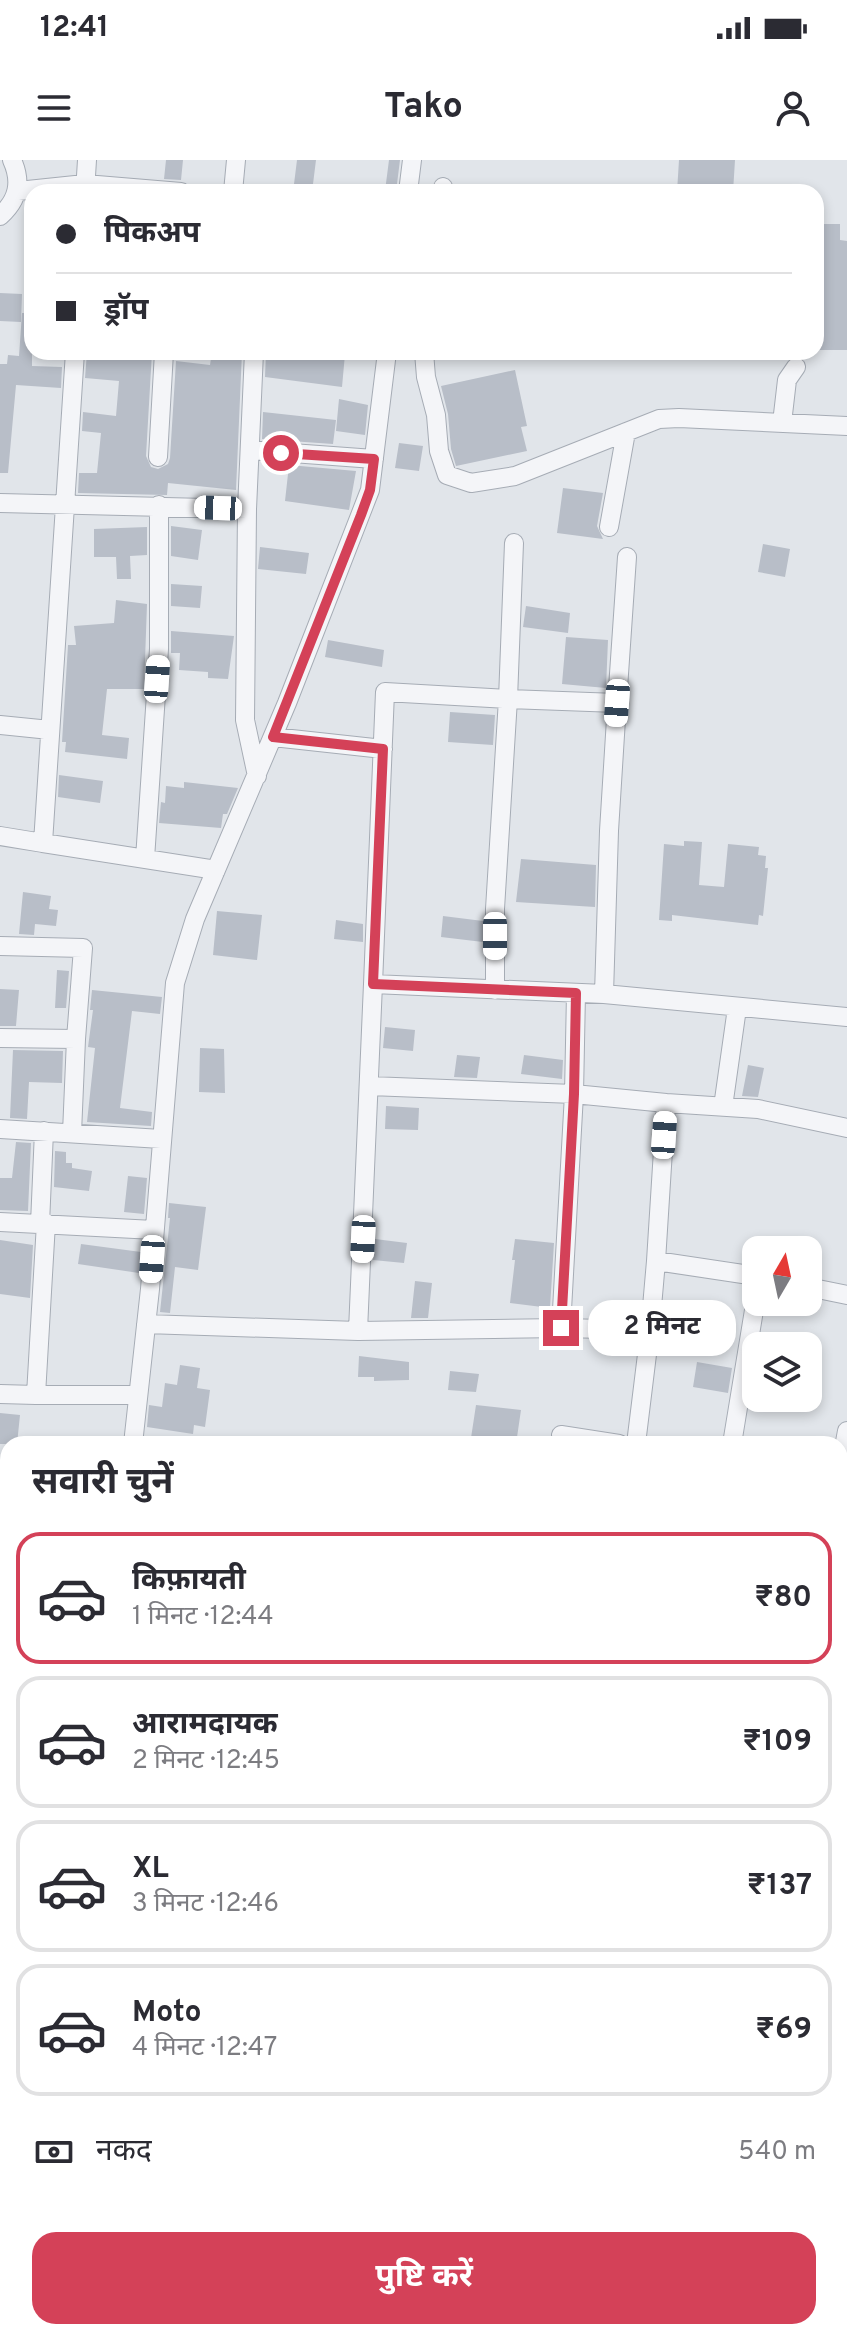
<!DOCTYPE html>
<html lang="hi">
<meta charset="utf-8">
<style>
body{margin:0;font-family:Overpass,"Noto Sans Devanagari",sans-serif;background:#f7f7f7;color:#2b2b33;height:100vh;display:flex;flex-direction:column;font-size:30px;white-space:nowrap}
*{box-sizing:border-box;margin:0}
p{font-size:26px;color:#7c7c81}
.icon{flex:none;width:44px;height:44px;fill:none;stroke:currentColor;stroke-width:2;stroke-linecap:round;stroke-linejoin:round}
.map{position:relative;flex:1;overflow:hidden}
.sheet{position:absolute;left:0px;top:1276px;width:848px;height:904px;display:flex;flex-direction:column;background:#fff;border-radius:24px 24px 0 0;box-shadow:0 4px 12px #0003}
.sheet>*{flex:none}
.banner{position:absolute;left:24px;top:24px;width:800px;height:176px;border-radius:24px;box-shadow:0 4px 12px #0003;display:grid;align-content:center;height:176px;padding:0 32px;background:#fff}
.needle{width:52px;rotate:9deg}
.buttons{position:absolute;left:742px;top:1076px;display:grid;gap:16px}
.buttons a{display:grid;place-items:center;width:80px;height:80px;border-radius:16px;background:#fff;box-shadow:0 4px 12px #0003;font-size:40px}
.end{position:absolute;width:36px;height:36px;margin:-18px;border:10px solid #d44158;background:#fff;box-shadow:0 0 0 4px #fff}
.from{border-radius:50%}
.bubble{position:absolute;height:56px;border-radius:24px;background:#fff;box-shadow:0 4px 12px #0003;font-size:26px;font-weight:700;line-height:56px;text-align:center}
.car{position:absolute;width:24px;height:48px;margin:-24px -12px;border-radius:10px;box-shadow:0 0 6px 2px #0007;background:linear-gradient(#fff 24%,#345 0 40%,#fff 0 76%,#345 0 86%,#fff 0)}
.banner b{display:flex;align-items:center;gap:28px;height:76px;font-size:30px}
.banner b+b{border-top:2px solid #e1e1e2}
.banner i{width:20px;height:20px;background:#2b2b33}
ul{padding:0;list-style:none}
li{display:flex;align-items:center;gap:24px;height:132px;margin:0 16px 12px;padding:0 16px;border:4px solid #e1e1e2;border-radius:24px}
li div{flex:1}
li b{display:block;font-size:30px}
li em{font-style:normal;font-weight:700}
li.on{border-color:#d44158}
li>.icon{width:72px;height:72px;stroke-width:1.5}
h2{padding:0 32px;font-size:36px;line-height:96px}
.pay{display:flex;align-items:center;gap:20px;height:88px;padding:0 32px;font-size:30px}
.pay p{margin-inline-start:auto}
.cta{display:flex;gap:16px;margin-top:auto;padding:16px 32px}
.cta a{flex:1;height:92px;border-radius:24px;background:#d44158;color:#fff;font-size:32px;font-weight:700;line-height:92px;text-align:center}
.status{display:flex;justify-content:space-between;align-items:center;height:56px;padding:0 40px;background:#fff;direction:ltr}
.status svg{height:22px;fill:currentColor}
header{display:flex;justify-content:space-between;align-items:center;height:104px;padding:0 32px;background:#fff;font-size:36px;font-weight:700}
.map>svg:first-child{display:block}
.building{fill:#b8bec8}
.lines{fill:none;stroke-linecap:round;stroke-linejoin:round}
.minor-casing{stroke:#a6acb5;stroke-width:20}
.minor{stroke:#f4f5f8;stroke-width:18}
.route{stroke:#d44158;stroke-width:10}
</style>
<div class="status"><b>12:41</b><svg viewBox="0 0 49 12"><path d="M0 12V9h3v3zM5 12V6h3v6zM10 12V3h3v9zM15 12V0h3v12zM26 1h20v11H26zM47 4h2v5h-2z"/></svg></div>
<header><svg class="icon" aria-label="menu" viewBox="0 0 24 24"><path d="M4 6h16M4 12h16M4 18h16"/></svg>Tako<svg class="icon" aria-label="person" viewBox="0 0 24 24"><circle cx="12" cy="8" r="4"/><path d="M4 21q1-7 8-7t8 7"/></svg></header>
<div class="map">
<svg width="847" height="2180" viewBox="0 0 847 2180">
<rect width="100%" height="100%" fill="#e1e5ea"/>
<path class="building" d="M166,0H183L181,20L164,19Z
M297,0H316L312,32H293Z
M389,0H400L396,32L385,31Z
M679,0H735L733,32H677Z
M816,64H840V80L847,81V190H816Z
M0,133L22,134L21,162L0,161Z
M22,153H32V206L62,207L61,228L16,225L8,313H0V204H7L8,195L19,196Z
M87,192H152L146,296L151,307L158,309L168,304L170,298L176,201L210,205L212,192H242L236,330L168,323L167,335L78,333L79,313H97L101,273L82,271L83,252L116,256L119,221L85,218Z
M266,192L345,194L342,227L265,217Z
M515,210L527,266L521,267L527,291L456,306L451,289L448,254L441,226Z
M339,239L368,245L365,275L336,271Z
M263,252L336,260L333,284L262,279Z
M399,283L423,286L419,311L395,308Z
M289,305L356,311L349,350L285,341Z
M563,328L603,333L597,366L603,379L557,373Z
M171,366L202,370L198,400L171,396Z
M147,367V395L130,396L131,419H117L116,397H94V369Z
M763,384L790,389L785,417L758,412Z
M260,387L309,393L306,414L258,409Z
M171,424L202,426L200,448L171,446Z
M116,440L147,444L144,529H107L102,575L129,578L127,599L65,592L66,582H62L68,485H76L74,466L114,463Z
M526,446L570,453L568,473L523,467Z
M171,471L234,476L228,519L208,518V512L179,510L180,493H171Z
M566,477L608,480L606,528L562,524Z
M328,480L384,490L382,507L325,497Z
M450,552L495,555L493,585L448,582Z
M59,615L103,621L100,643L58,637Z
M184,622L238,628L227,654H223L221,668L159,663L161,642L165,643L166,626L184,628Z
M684,681L702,682L699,725L724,727L728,684L759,687L758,695L766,696L765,708H768L763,756L759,755L758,765L672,755V761L659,760L664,684L684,686Z
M521,699L596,705L595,747L516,742Z
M23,732L51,736L49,749L58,750L56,766L35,764L34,775L19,774Z
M217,751L262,755L257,800L213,795Z
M443,756L483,761V782L441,777Z
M336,760L363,764V782L334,779Z
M57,810L69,811L66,848H55Z
M0,829L19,830L16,866H0Z
M92,830L162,837L160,854L132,851L120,948L152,952L151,966L87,962L95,888L88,887L93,850H90Z
M385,867L415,870L413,891L383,888Z
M200,888L224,889L225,933L199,932Z
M13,890L63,891L62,923L29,922L27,959L10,958Z
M457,895L480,897L477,918L454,917Z
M524,895L563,900L562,919L521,914Z
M748,905L764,908L758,937L742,936Z
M386,946L419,948L418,970L385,969Z
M16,982L31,983L28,1051L0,1050V1018H12Z
M55,991L66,992V1003H72V1008L92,1011L89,1031L54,1027Z
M128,1016L147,1018L144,1054L124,1052Z
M169,1043L206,1047L198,1110L175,1107L170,1153L160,1152L170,1058H168Z
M375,1079L407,1083L404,1103L373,1100Z
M515,1079L554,1083L550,1148L510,1143L515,1100H512Z
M0,1080L33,1085L30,1138L0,1134Z
M81,1084L141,1092L139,1113L78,1104Z
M415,1121L432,1123L428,1158H411Z
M359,1196L409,1202V1220L374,1221V1217H358Z
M697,1202L732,1208L728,1233L693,1227Z
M180,1205L200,1208L197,1228L210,1230L205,1267L194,1265L193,1274L147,1267L149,1245L162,1247L165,1223L177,1225Z
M450,1211L479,1214L476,1232L448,1230Z
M476,1245L521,1250L516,1284L471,1278Z
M0,1253L20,1255L17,1284H0Z"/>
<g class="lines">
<defs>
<path id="minor" d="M18,31L85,24L181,32
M85,32L87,0
M233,32L236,0
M408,32L412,0
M442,32L443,27
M0,56C18,40 22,22 12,0
M424,192L426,217L436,255L439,291L447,315L471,323L515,316L659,259L679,258L847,266
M782,263L787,220L796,207
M250,290L374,299
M158,297L164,192
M0,343L247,349L245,560L257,616
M247,349L254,192
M609,367L626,272
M0,565L50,570
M273,577L383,589
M0,676L43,683L75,192
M43,683L216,710
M145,699L159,489V345
M0,786L83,788L76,879
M373,824L385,532L508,539L514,383
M495,830V749L508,539L617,543L627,397
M604,834L609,671L617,543
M0,878L76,879L72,973
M370,926L574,934L666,943
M723,947L737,848
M0,969L161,979
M0,1062L154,1070
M46,1063L36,1235H136
M40,1064L44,971
M656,1101L666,943L758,949L847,968
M808,1127L847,1135
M146,1164L358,1171L561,1168L650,1170L636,1284
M561,1168L574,934L576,833
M650,1170L656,1101L756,1116
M358,1171L373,824L604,834L847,857
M0,1234L36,1235
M561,1275L619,1284
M133,1284L150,1129L175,823L195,759L287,543L370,330L387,192
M732,1284L756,1138
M840,1309L847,1271
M0,1326H8
M0,1410H8
M0,1446L8,1449
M840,1574L847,1587
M840,1768L847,1769
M0,1852L8,1839"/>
</defs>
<use href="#minor" class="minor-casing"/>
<use href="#minor" class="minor"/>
</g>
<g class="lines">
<path class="route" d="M281,293L374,299L370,330L361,355L273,577L383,589L373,824L576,833L574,934L561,1168"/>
</g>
</svg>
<div class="buttons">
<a><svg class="needle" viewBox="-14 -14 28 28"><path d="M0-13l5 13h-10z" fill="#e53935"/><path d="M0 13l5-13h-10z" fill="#7c7c81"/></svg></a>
<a><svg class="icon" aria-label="layers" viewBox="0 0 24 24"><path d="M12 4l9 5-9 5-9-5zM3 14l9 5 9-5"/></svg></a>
</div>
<i class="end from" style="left:281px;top:293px"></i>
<i class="end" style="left:561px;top:1168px"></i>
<div class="bubble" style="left:588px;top:1140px;width:148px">2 मिनट</div>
<i class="car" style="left:218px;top:348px;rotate:272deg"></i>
<i class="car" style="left:157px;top:519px;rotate:4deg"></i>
<i class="car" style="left:617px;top:543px;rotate:184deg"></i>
<i class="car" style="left:495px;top:776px;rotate:180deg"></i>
<i class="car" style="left:664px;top:975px;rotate:4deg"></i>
<i class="car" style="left:363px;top:1079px;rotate:183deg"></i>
<i class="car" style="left:152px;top:1099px;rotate:184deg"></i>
<div class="banner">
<b><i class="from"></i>पिकअप</b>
<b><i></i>ड्रॉप</b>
</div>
<section class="sheet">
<h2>सवारी चुनें</h2>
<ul>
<li class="on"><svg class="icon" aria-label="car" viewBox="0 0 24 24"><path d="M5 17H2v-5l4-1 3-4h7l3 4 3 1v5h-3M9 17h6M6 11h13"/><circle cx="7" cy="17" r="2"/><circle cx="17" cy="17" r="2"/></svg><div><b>किफ़ायती</b><p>1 मिनट · 12:44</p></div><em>₹80</em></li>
<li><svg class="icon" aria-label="car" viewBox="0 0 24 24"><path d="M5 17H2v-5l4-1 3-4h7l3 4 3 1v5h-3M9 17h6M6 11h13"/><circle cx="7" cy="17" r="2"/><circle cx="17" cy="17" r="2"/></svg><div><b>आरामदायक</b><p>2 मिनट · 12:45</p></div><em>₹109</em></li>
<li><svg class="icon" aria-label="car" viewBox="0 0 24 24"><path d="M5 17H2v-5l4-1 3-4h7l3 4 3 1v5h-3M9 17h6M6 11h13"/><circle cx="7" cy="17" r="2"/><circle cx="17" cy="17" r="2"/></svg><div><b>XL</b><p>3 मिनट · 12:46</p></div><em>₹137</em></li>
<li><svg class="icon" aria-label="car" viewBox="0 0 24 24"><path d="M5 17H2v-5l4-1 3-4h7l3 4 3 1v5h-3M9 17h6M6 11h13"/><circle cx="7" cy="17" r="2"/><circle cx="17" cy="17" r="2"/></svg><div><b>Moto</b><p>4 मिनट · 12:47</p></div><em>₹69</em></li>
</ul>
<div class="pay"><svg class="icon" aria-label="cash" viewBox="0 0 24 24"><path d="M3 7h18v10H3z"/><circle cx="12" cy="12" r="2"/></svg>नकद<p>540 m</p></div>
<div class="cta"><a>पुष्टि करें</a></div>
</section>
</div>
